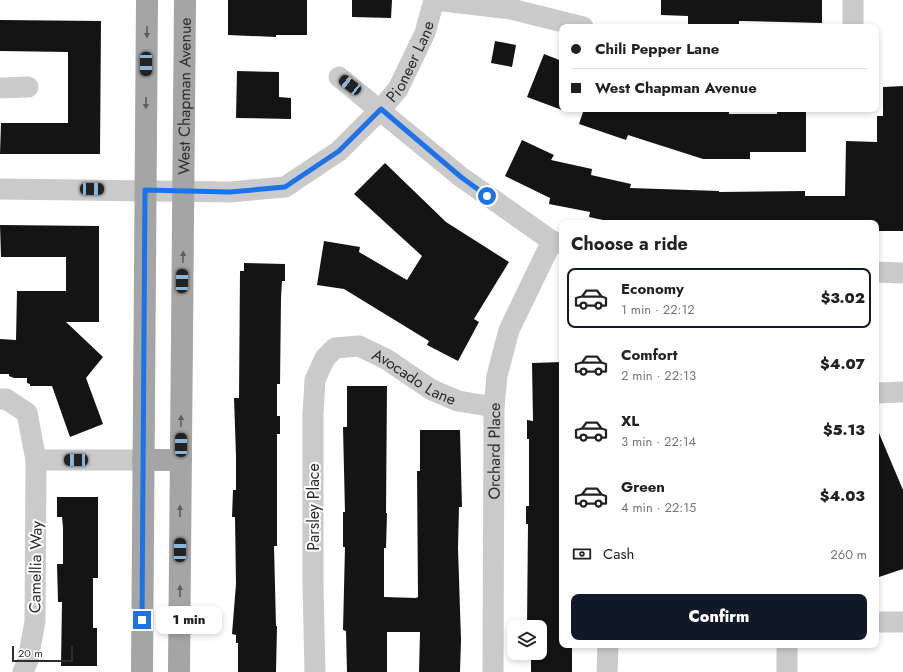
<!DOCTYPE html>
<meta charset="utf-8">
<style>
body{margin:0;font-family:Jost,sans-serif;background:#f6f6f6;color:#222;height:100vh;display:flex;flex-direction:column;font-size:15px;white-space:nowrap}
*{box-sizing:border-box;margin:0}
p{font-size:13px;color:#767676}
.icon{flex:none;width:22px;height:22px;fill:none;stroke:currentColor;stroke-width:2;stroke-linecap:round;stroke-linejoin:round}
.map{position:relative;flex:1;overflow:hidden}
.sheet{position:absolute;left:559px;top:220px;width:320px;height:428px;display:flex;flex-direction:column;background:#fff;border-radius:8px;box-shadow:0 2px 6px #0003}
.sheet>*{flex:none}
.top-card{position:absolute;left:559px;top:24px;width:320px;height:88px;border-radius:8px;box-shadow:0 2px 6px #0003;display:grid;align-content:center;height:88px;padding:0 12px;background:#fff}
.tools{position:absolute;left:507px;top:620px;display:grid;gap:8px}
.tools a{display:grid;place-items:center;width:40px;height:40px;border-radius:8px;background:#fff;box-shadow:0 2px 6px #0003;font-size:20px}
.scale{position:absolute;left:12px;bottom:10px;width:61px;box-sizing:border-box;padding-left:4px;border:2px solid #2d2d2d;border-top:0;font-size:11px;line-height:14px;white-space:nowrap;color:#2d2d2d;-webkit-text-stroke:3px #fff;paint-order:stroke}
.end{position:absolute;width:18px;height:18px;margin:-9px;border:5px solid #1a73e8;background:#fff;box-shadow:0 0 0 2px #fff}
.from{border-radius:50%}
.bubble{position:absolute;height:28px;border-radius:8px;background:#fff;box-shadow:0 2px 6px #0003;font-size:13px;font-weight:800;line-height:28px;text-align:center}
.car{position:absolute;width:12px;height:24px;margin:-12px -6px;border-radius:5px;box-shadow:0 0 3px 1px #0007;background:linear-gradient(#222 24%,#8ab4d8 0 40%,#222 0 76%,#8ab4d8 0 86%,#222 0)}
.top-card b{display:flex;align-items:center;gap:14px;height:38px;font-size:15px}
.top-card b+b{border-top:1px solid #e0e0e0}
.top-card i{width:10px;height:10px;background:#222}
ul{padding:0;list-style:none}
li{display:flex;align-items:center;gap:12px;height:60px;margin:0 8px 6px;padding:0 4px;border:2px solid transparent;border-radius:8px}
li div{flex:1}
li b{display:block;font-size:15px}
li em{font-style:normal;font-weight:800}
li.on{border-color:#111827}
li>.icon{width:36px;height:36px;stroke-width:1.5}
h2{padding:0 12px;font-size:18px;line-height:48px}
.pay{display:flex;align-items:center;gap:10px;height:44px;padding:0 12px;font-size:15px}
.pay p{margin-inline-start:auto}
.action{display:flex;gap:8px;margin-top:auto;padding:8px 12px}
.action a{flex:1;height:46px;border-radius:8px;background:#111827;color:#fff;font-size:16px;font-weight:800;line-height:46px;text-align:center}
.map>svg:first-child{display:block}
.building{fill:#141414}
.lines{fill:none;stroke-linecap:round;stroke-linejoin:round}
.minor{stroke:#cacaca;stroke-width:21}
.major{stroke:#a5a5a5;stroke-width:22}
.oneway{fill:#5d5d5d}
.route{stroke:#1a73e8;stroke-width:5}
.labels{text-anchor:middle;stroke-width:4;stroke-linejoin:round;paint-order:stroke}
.street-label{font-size:16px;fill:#2d2d2d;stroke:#fff}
</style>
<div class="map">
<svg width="903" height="672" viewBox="0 0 903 672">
<rect width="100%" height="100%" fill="#fff"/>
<path class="building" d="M228,0H307V35H276V37L228,35Z
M352,0H392L391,18L352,17Z
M661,0H822V23L739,21V27H688V16L661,15Z
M0,20L101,21L100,154H0L1,123H68V52L0,51Z
M495,41L516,45L512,67L491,63Z
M544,54L562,61V110L527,97Z
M237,71L279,72V97L291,98V119L236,118Z
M903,86V231H876V223H617L589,217L590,212L549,204L550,198L505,176L522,140L554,155L551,160L592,169L591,175L631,184L630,188L719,191V192L805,191V196H845L846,141L877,142V116H883V87Z
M584,109H729V114H777V109H806V152H750V159H703L628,135L626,140L579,124Z
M385,163L446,222L509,262L474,319L479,322L458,361L427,345L429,341L344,289L317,285L324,241L360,247L359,252L407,280L422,256L354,194Z
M0,225L99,226V322H66L103,357L86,378L103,424L70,437L52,386H30V384L27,383V378H14L9,376V374H0V339L16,340L17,291H66V257H1Z
M244,263L285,264V281H282L281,298L280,384H277V416H280V434H277V546H274L276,626H277L276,672H238V643H236V635L232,634L236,584L235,517H232L233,490H236V456L234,398H239L240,271H244Z
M562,362V645H572V672H531V653H540V627H527L528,524H526V506H529V439H527V420L533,421L532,363Z
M347,386H387L386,513H387L386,548H384V597L416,598L418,597L417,471H420V430H460L462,507H459L458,548L461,640L460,672H419L420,632H387V672H347L346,631L343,630L345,547H343V512H345L343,427H347Z
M876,426L903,490V569L876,578Z
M57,497H98V578H93V628H97V666H61L62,602H58L57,564H63V528L62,517H57Z"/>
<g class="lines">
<g class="minor">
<path d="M435,0L511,9L583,27"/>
<path d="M853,27V0"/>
<path d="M339,77L461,177L552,241L562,244"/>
<path d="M0,88L28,87"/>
<path id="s1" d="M0,189L230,192L285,187L339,151L381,109L398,89L425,33L434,0"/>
<path d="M876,272L903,273"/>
<path d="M876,393L903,392"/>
<path d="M0,399H6L27,413L36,460L35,621L28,660L23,672"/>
<path d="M36,460H143"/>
<path d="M876,622H903"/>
<path id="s2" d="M315,672L313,585V414L315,380L325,358L335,348L359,346L386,359L432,390L458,401L494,407"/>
<path id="s3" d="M493,672L494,407L497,376L509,330L552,241"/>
<path d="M607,672L608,645"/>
<path d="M787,672V645"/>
</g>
<g class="major">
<path d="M143,460H181"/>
<path d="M142,672L147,0"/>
<path id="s4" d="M179,672L185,0"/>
</g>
</g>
<defs><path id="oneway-solid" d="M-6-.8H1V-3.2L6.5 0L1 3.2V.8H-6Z"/></defs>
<g class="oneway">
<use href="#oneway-solid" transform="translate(147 32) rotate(91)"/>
<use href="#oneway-solid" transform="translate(146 103) rotate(91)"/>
<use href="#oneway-solid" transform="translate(183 257) rotate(-89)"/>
<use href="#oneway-solid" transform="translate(181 421) rotate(-89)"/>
<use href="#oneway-solid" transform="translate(180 511) rotate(-89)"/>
<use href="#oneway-solid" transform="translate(180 591) rotate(-89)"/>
</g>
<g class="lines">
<path class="route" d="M142,620L145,190L230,192L285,187L339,151L381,109L461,177L487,196"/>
</g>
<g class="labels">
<g class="street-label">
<text dy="6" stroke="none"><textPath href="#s1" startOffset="466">Pioneer Lane</textPath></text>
<text dy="6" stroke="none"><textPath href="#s4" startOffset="576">West Chapman Avenue</textPath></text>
<text dy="6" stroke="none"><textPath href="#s2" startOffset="418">Avocado Lane</textPath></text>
<text dy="6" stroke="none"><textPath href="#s3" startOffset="221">Orchard Place</textPath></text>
<text transform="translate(313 507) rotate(-90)" y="6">Parsley Place</text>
<text transform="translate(35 567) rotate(-89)" y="6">Camellia Way</text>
</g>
</g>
</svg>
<div class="tools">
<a><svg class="icon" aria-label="layers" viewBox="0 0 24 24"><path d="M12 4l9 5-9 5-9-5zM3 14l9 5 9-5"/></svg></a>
</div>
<div class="scale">20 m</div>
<i class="end from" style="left:487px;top:196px"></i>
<i class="end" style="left:142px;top:620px"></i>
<div class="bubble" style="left:156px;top:606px;width:66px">1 min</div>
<i class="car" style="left:146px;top:64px;rotate:180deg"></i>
<i class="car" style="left:350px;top:85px;rotate:308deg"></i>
<i class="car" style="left:92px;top:189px;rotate:90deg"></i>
<i class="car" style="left:182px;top:281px;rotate:1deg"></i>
<i class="car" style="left:181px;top:445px;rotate:0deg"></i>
<i class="car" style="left:76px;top:460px;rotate:270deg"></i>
<i class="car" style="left:180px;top:550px;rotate:1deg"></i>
<div class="top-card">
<b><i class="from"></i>Chili Pepper Lane</b>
<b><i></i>West Chapman Avenue</b>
</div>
<section class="sheet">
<h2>Choose a ride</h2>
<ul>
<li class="on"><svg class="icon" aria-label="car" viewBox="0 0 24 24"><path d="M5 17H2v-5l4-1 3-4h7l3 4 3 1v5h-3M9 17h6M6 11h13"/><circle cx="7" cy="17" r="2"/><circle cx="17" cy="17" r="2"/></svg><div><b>Economy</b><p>1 min · 22:12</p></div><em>$3.02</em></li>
<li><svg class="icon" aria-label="car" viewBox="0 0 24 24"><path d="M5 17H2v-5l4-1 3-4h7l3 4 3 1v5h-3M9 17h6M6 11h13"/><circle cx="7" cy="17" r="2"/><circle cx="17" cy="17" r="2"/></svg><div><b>Comfort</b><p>2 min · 22:13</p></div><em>$4.07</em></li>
<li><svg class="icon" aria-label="car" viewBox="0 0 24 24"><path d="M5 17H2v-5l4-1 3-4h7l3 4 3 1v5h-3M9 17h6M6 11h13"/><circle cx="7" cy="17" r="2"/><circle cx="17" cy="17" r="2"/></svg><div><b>XL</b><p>3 min · 22:14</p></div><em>$5.13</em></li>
<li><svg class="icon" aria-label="car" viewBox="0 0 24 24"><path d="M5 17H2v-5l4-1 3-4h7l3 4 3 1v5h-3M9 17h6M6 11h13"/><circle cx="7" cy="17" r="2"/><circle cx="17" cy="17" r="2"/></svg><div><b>Green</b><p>4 min · 22:15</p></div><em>$4.03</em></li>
</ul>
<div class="pay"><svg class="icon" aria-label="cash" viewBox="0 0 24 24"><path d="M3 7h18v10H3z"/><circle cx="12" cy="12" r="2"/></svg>Cash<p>260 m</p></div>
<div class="action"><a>Confirm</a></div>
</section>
</div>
